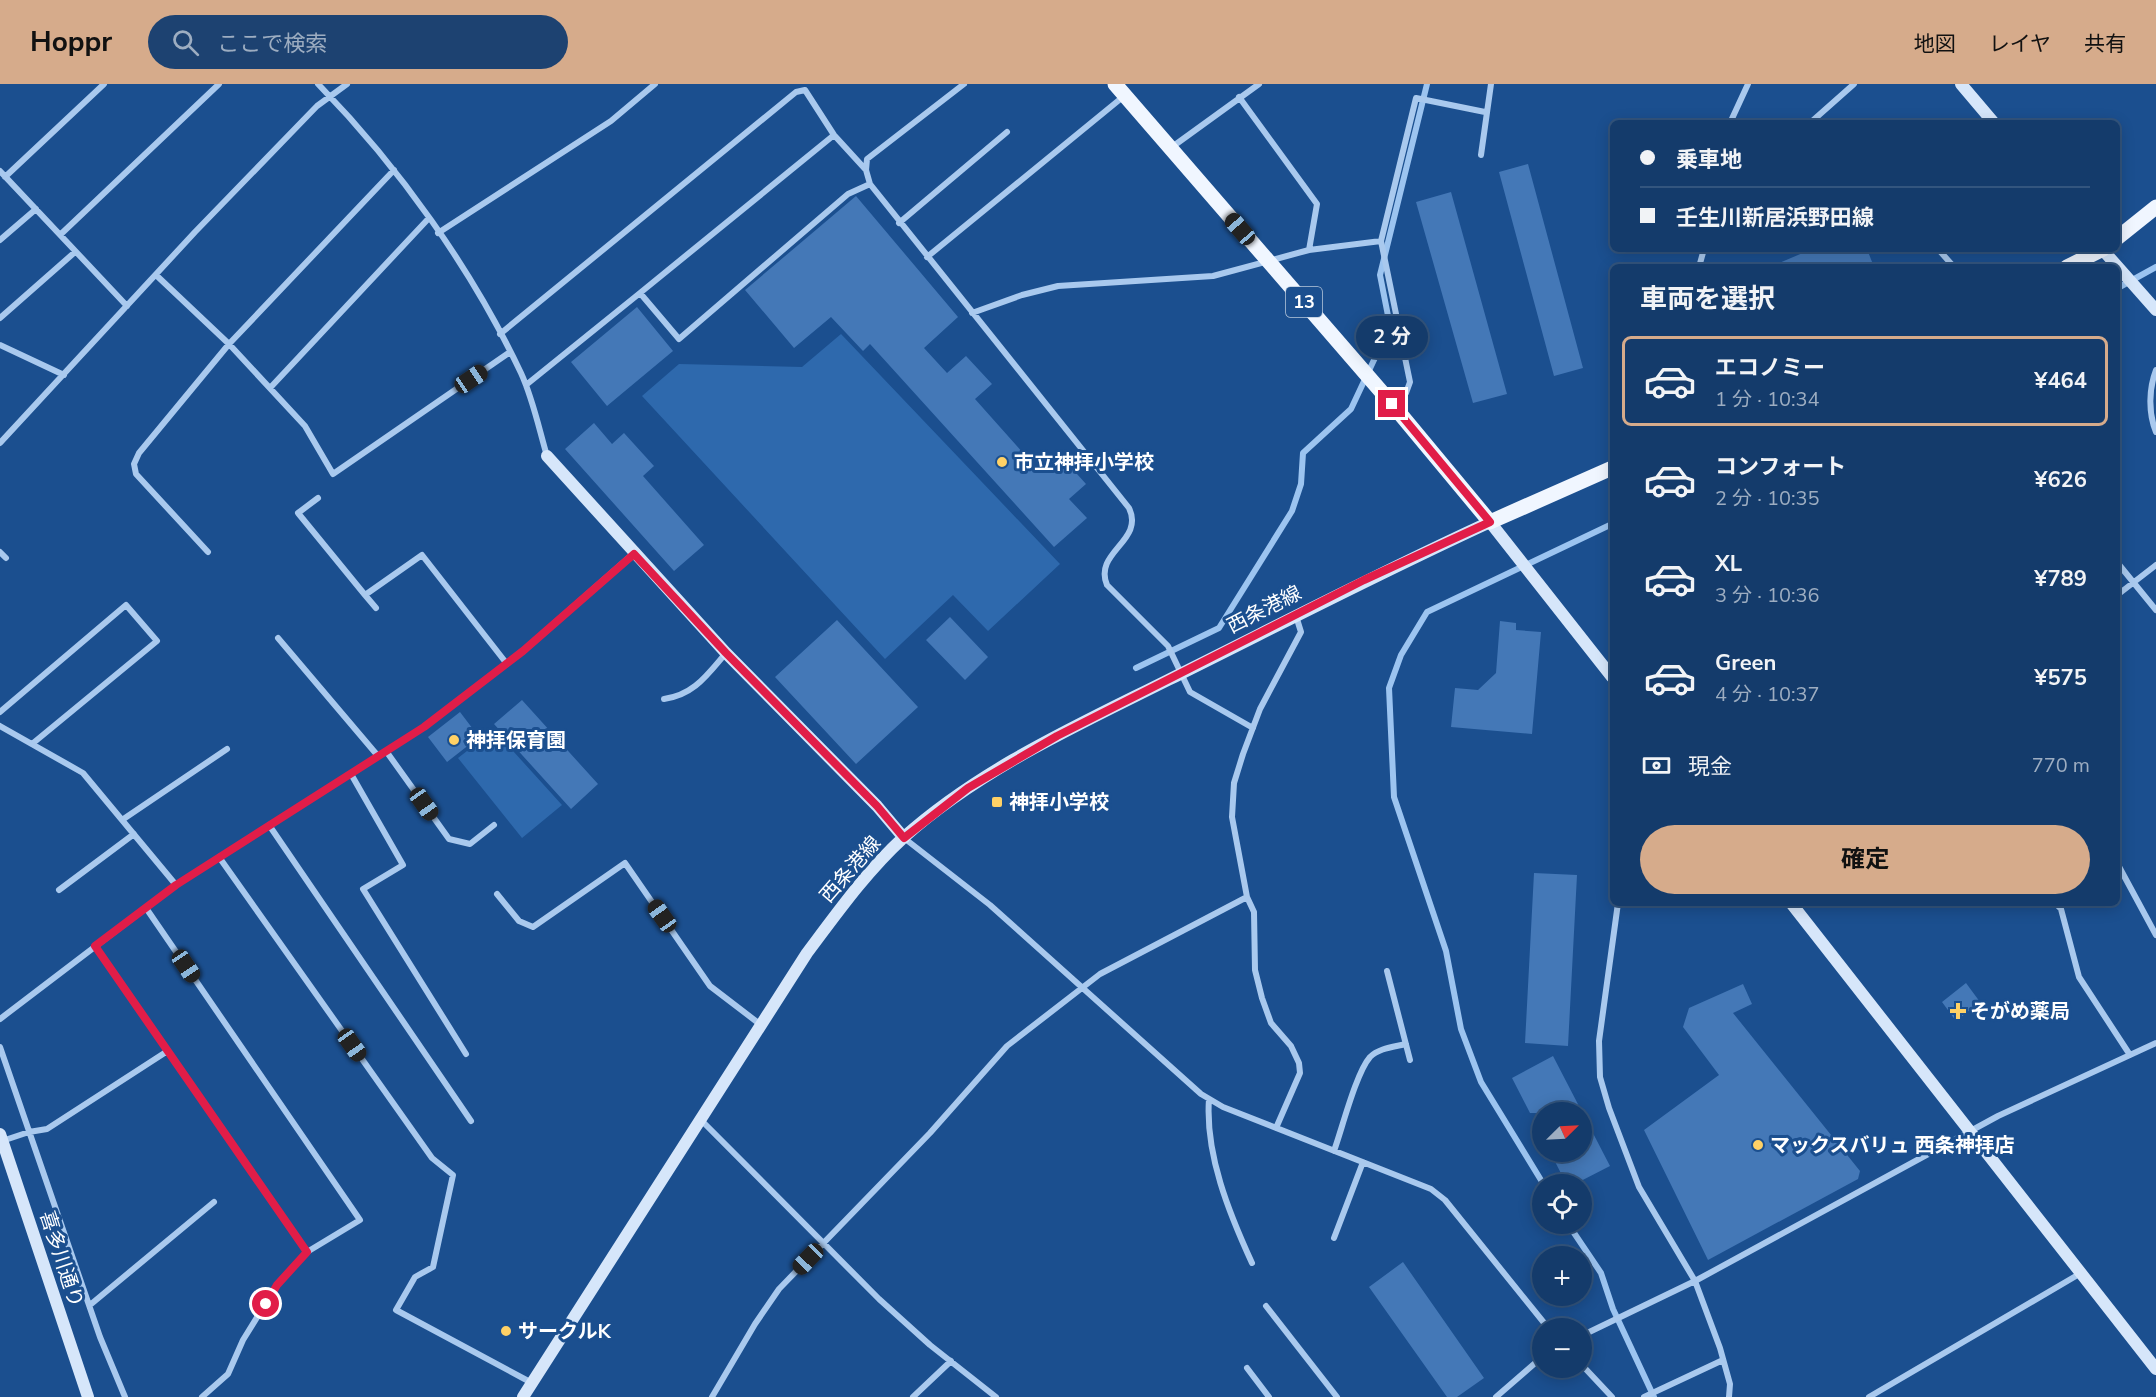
<!DOCTYPE html>
<html lang="ja">
<meta charset="utf-8">
<style>
body{margin:0;font-family:"Nunito Sans","Noto Sans JP",sans-serif;background:#1d4271;color:#f1f3f6;height:100vh;display:flex;flex-direction:column;font-size:22px;white-space:nowrap}
*{box-sizing:border-box;margin:0}
p{font-size:20px;color:#9dadc1}
.icon{flex:none;width:33px;height:33px;fill:none;stroke:currentColor;stroke-width:2;stroke-linecap:round;stroke-linejoin:round}
.map{position:relative;flex:1;overflow:hidden}
.drawer{position:absolute;left:1610px;top:180px;width:510px;height:642px;display:flex;flex-direction:column;background:#143b6b;border-radius:9px;box-shadow:0 3px 15px #0003,0 0 0 2px #33557e}
.drawer>*{flex:none}
.guide{position:absolute;left:1610px;top:36px;width:510px;height:132px;border-radius:9px;box-shadow:0 3px 15px #0003,0 0 0 2px #33557e;display:grid;align-content:center;height:132px;padding:0 30px;background:#143b6b}
.needle{width:39px;rotate:66deg}
.buttons{position:absolute;left:1532px;top:1018px;display:grid;gap:12px}
.buttons a{display:grid;place-items:center;width:60px;height:60px;border-radius:50%;background:#143b6b;box-shadow:0 3px 15px #0003,0 0 0 2px #33557e;font-size:30px}
.end{position:absolute;width:27px;height:27px;margin:-14px;border:8px solid #e11d48;background:#fff;box-shadow:0 0 0 3px #fff}
.from{border-radius:50%}
.bubble{position:absolute;height:42px;border-radius:21px;background:#143b6b;box-shadow:0 3px 15px #0003,0 0 0 2px #33557e;font-size:20px;font-weight:700;line-height:42px;text-align:center}
.car{position:absolute;width:18px;height:36px;margin:-18px -9px;border-radius:8px;box-shadow:0 0 4px 2px #0007;background:linear-gradient(#222 24%,#8ab4d8 0 40%,#222 0 76%,#8ab4d8 0 86%,#222 0)}
.guide b{display:flex;align-items:center;gap:21px;height:57px;font-size:22px}
.guide b+b{border-top:2px solid #33557e}
.guide i{width:15px;height:15px;background:#f1f3f6}
ul{padding:0;list-style:none}
li{display:flex;align-items:center;gap:18px;height:90px;margin:0 12px 9px;padding:0 18px;border:3px solid transparent;border-radius:9px}
li div{flex:1}
li b{display:block;font-size:22px}
li em{font-style:normal;font-weight:700}
li.current{border-color:#d6ab8b}
li>.icon{width:54px;height:54px;stroke-width:1.5}
h2{padding:0 30px;font-size:27px;line-height:72px}
.pay{display:flex;align-items:center;gap:15px;height:66px;padding:0 30px;font-size:22px}
.pay p{margin-inline-start:auto}
.cta{display:flex;gap:12px;margin-top:auto;padding:12px 30px}
.cta a{flex:1;height:69px;border-radius:36px;background:#d6ab8b;color:#111;font-size:24px;font-weight:700;line-height:69px;text-align:center}
header{display:flex;align-items:center;gap:36px;box-sizing:border-box;height:84px;padding:0 30px;background:#d6ab8b;color:#111}
header strong{font-size:28px}
nav{display:flex;gap:33px;margin-inline-start:auto;font-size:21px}
.search{width:420px;height:54px;background:#1d4271;display:flex;align-items:center;gap:15px;box-sizing:border-box;padding:0 21px;border-radius:33px;color:#9dadc1;font-size:22px}
.map>svg:first-child{display:block}
.green{fill:#2e69ad}
.lines{fill:none;stroke-linecap:round;stroke-linejoin:round}
.stream{stroke:#9cc4f0;stroke-width:6}
.building{fill:#4478b7}
.street{stroke:#a9c9ee;stroke-width:6}
.secondary{stroke:#d6e6fa;stroke-width:12}
.primary{stroke:#f0f6ff;stroke-width:15}
.route{stroke:#e11d48;stroke-width:8}
.poi-dot{fill:#ffd166;stroke:#1b4f8f;stroke-width:2}
.labels{text-anchor:middle;stroke-width:6;stroke-linejoin:round;paint-order:stroke}
.shield{fill:#1b4f8f;stroke:#bbcadd;stroke-width:1.5}
.shield-label{font-size:18px;font-weight:bold;fill:#fff}
.poi-label{font-size:20px;font-weight:bold;fill:#fff;stroke:#1b4f8f;text-anchor:start}
.street-label{font-size:20px;fill:#fff;stroke:#1b4f8f}
</style>
<header>
<strong>Hoppr</strong>
<div class="search"><svg class="icon" aria-label="search" viewBox="0 0 24 24"><circle cx="10" cy="10" r="6"/><path d="M15 15l6 6"/></svg>ここで検索</div>
<nav><a>地図</a><a>レイヤ</a><a>共有</a></nav>
</header>
<div class="map">
<svg width="2156" height="1313" viewBox="0 0 2156 1313">
<rect width="100%" height="100%" fill="#1b4f8f"/>
<path class="green" d="M841,250L1060,480L988,547L953,511L885,575L642,312L679,280L802,283Z
M494,646L562,721L522,754L458,674Z"/>
<g class="lines">
<path class="stream" d="M2116,205L2156,183
M1136,584L1219,544L1292,427L1301,400L1303,369L1351,325L1381,261L1391,247L1380,191L1427,0
M1544,1101L1481,998L1461,945L1446,867L1394,713L1389,604L1401,571L1427,528L1612,440
M1568,1140L1601,1189L1613,1225L1654,1313"/>
</g>
<path class="building" d="M1528,80L1583,284L1554,292L1499,88Z
M1451,108L1507,310L1473,319L1416,118Z
M856,112L958,233L924,264L947,289L966,272L992,300L975,315L1040,388L1059,370L1086,400L1069,415L1087,434L1054,463L870,260L863,267L831,233L794,264L745,206Z
M1812,165H1867L1874,183H1770Z
M637,223L673,267L607,322L571,278Z
M594,339L612,360L624,349L654,382L643,392L704,461L674,487L565,365Z
M950,533L988,573L965,596L926,556Z
M837,536L918,623L856,680L775,593Z
M1500,537L1516,539V546L1541,548L1532,650L1451,643L1455,604L1478,606L1496,589Z
M522,616L598,700L571,725L494,640Z
M460,628L479,653L447,678L428,653Z
M1534,789L1577,791L1568,962L1525,959Z
M1966,899L1980,918L1956,937L1942,918Z
M1743,900L1752,920L1733,929L1860,1087L1858,1095L1708,1176L1644,1046L1719,991L1683,943L1689,924Z
M1553,972L1610,1082L1573,1101H1567L1550,1068H1581V1029H1530L1512,994Z
M1403,1178L1484,1294L1457,1313H1447L1369,1203Z"/>
<g class="lines">
<path class="street" d="M318,0C399,83 472,185 521,289C533,315 539,345 547,372
M1239,13L1317,120L1309,166
M1730,39L1748,0
M1810,39L1854,0
M1172,63L1259,0
M1481,71L1491,0
M0,87L127,222
M5,93L104,0
M870,100L866,86L867,75L964,0
M899,139L1007,48
M438,149L611,37L655,0
M60,151L219,0
M0,156L36,125
M1938,165L1954,183
M927,173L1124,12
M1699,183L1704,165
M156,191L229,260L305,342L333,390L510,268
M640,209L834,51
M972,229L1022,211L1058,202L1213,192L1309,166L1381,157
M0,234L75,168
M500,250L796,8L805,6L834,51L866,86
M0,261L64,291
M2156,286C2149,304 2148,329 2156,348
M526,301L640,209L679,255L848,110L870,100L1129,424C1145,457 1093,468 1107,501L1168,562L1190,608L1253,644
M270,304L429,134
M1392,320L1406,309L1410,298L1381,157L1416,14L1485,28
M0,359L195,148L317,22L347,0
M318,414L298,429L365,511L422,471L507,580
M0,468L6,474
M208,468L136,390L134,380L139,369L229,260L394,86
M2116,477L2156,526
M365,511L376,524
M2116,512L2156,481
M278,554L378,672
M664,615C694,611 707,591 726,569
M0,628L126,521L157,557L32,660
M0,642L83,689L176,801
M386,667L449,755L470,760L494,741
M351,690L403,781L363,805L466,970
M122,736L227,665
M269,741L471,1037
M904,754L990,821L1201,1010L1223,1023L1431,1105L1445,1116L1549,1245
M219,773L432,1074L453,1091L433,1183L415,1193L396,1226L532,1299
M2116,777L2156,851
M59,806L134,750
M497,810L519,837L533,843L625,779L710,902L761,941
M1618,819L1599,957L1600,993L1609,1024L1639,1103L1695,1197L1720,1264L1730,1300L1729,1313
M2055,819L2061,825L2079,893L2130,971
M95,862L307,1168L360,1136L146,824
M1387,887L1410,976
M0,935L176,801L424,643L523,567L634,469
M0,963L100,1253L125,1313
M1209,1015C1205,1070 1229,1129 1252,1179
M701,1036L879,1215L930,1261L996,1313
M1276,1044L1300,989L1299,979L1291,962L1271,939L1262,914L1255,886L1254,828L1247,813L1232,733L1234,699L1243,670L1260,625L1301,548L1296,532
M2,1057L29,1048L47,1045L166,968
M1334,1067C1342,1045 1356,989 1370,973C1379,964 1394,963 1406,960
M1334,1154L1363,1078
M90,1221L214,1118
M1266,1222L1337,1313
M1581,1252L1695,1197L1998,1032L2156,959
M1581,1280L1612,1313
M1247,1284L1269,1313
M202,1313L228,1290L243,1256L277,1201L307,1168
M712,1313L755,1240L779,1205L930,1049L1007,962L1100,890L1247,813
M913,1313L951,1277
M1496,1313L1542,1273
M1644,1313L1723,1276
M1869,1313L2081,1189"/>
<path class="secondary" d="M1961,0L1994,39
M2102,165L2156,226
M547,372L726,569L877,722L904,754
M1791,819L2156,1285
M0,1050L88,1313
M523,1313L807,869C837,829 866,788 903,754C980,685 1076,642 1168,596C1275,543 1381,488 1490,438L1612,593"/>
<path class="primary" d="M1115,0L1392,320L1490,438L1612,384
M2116,155L2156,123
M2067,183L2103,165"/>
</g>
<g class="lines">
<path class="route" d="M266,1220L277,1201L307,1168L95,862L176,801L424,643L523,567L634,470L726,569L877,722L904,754L968,704L1057,652L1364,496L1490,438L1392,320"/>
</g>
<g class="poi-dot">
<circle cx="1002" cy="378" r="6"/>
<circle cx="454" cy="656" r="6"/>
<rect x="991" y="712" width="12" height="12" rx="3"/>
<path d="M1955 918h6v6h6v6h-6v6h-6v-6h-6v-6h6z"/>
<circle cx="1758" cy="1061" r="6"/>
<circle cx="506" cy="1247" r="6"/>
</g>
<g class="labels">
<rect class="shield" x="1286" y="203" width="36" height="30" rx="4.5"/>
<g class="shield-label">
<text x="1304" y="224">13</text>
</g>
<g class="poi-label">
<text x="1014" y="385">市立神拝小学校</text>
<text x="466" y="663">神拝保育園</text>
<text x="1009" y="725">神拝小学校</text>
<text x="1970" y="934">そがめ薬局</text>
<text x="1770" y="1068">マックスバリュ 西条神拝店</text>
<text x="518" y="1254">サークルK</text>
</g>
<g class="street-label">
<text transform="translate(1264 525) rotate(-27)" y="7">西条港線</text>
<text transform="translate(850 785) rotate(-49)" y="7">西条港線</text>
<text transform="translate(62 1175) rotate(72)" y="7">喜多川通り</text>
</g>
</g>
</svg>
<div class="buttons">
<a><svg class="needle" viewBox="-14 -14 28 28"><path d="M0-13l5 13h-10z" fill="#e53935"/><path d="M0 13l5-13h-10z" fill="#9dadc1"/></svg></a>
<a><svg class="icon" aria-label="locate" viewBox="0 0 24 24"><circle cx="12" cy="12" r="6"/><path d="M12 2v4M12 18v4M2 12h4M18 12h4"/></svg></a>
<a>+</a>
<a>−</a>
</div>
<i class="end from" style="left:266px;top:1220px"></i>
<i class="end" style="left:1392px;top:320px"></i>
<div class="bubble" style="left:1356px;top:232px;width:72px">2 分</div>
<i class="car" style="left:1240px;top:145px;rotate:319deg"></i>
<i class="car" style="left:471px;top:295px;rotate:56deg"></i>
<i class="car" style="left:424px;top:720px;rotate:145deg"></i>
<i class="car" style="left:662px;top:832px;rotate:325deg"></i>
<i class="car" style="left:186px;top:882px;rotate:146deg"></i>
<i class="car" style="left:352px;top:961px;rotate:145deg"></i>
<i class="car" style="left:808px;top:1175px;rotate:224deg"></i>
<div class="guide">
<b><i class="from"></i>乗車地</b>
<b><i></i>壬生川新居浜野田線</b>
</div>
<section class="drawer">
<h2>車両を選択</h2>
<ul>
<li class="current"><svg class="icon" aria-label="car" viewBox="0 0 24 24"><path d="M5 17H2v-5l4-1 3-4h7l3 4 3 1v5h-3M9 17h6M6 11h13"/><circle cx="7" cy="17" r="2"/><circle cx="17" cy="17" r="2"/></svg><div><b>エコノミー</b><p>1 分 · 10:34</p></div><em>¥464</em></li>
<li><svg class="icon" aria-label="car" viewBox="0 0 24 24"><path d="M5 17H2v-5l4-1 3-4h7l3 4 3 1v5h-3M9 17h6M6 11h13"/><circle cx="7" cy="17" r="2"/><circle cx="17" cy="17" r="2"/></svg><div><b>コンフォート</b><p>2 分 · 10:35</p></div><em>¥626</em></li>
<li><svg class="icon" aria-label="car" viewBox="0 0 24 24"><path d="M5 17H2v-5l4-1 3-4h7l3 4 3 1v5h-3M9 17h6M6 11h13"/><circle cx="7" cy="17" r="2"/><circle cx="17" cy="17" r="2"/></svg><div><b>XL</b><p>3 分 · 10:36</p></div><em>¥789</em></li>
<li><svg class="icon" aria-label="car" viewBox="0 0 24 24"><path d="M5 17H2v-5l4-1 3-4h7l3 4 3 1v5h-3M9 17h6M6 11h13"/><circle cx="7" cy="17" r="2"/><circle cx="17" cy="17" r="2"/></svg><div><b>Green</b><p>4 分 · 10:37</p></div><em>¥575</em></li>
</ul>
<div class="pay"><svg class="icon" aria-label="cash" viewBox="0 0 24 24"><path d="M3 7h18v10H3z"/><circle cx="12" cy="12" r="2"/></svg>現金<p>770 m</p></div>
<div class="cta"><a>確定</a></div>
</section>
</div>
